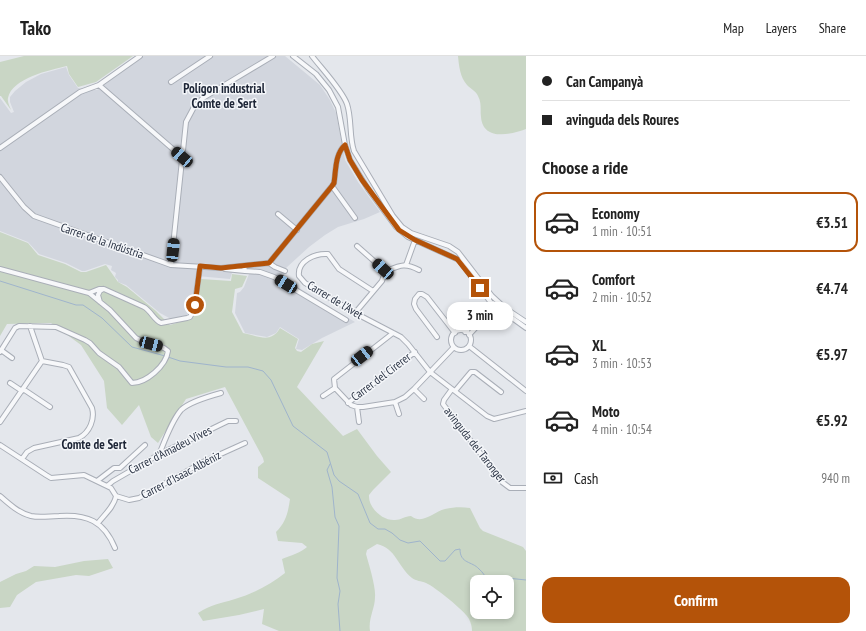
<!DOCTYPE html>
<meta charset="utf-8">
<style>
body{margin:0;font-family:"PT Sans Narrow",sans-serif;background:#f6f6f6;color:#222;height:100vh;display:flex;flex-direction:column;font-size:15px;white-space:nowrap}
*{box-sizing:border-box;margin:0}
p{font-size:13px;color:#767676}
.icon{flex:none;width:22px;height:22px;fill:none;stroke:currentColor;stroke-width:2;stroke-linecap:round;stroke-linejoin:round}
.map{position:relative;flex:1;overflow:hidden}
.details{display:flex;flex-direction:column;background:#fff;width:340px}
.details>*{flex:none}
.guide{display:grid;align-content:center;height:88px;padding:0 16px;background:#fff}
.controls{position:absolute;left:470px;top:519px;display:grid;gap:8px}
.controls a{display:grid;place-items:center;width:44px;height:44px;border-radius:8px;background:#fff;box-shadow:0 2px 6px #0003;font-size:20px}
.end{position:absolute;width:18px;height:18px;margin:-9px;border:5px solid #b45309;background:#fff;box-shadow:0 0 0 2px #fff}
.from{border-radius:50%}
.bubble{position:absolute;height:28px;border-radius:12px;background:#fff;box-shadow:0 2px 6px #0003;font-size:13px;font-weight:800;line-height:28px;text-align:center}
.car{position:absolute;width:12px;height:24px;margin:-12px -6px;border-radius:5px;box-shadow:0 0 3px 1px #0007;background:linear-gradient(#222 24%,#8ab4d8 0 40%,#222 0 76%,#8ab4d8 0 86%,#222 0)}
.guide b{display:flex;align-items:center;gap:14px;height:38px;font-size:15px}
.guide b+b{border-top:1px solid #e0e0e0}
.guide i{width:10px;height:10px;background:#222}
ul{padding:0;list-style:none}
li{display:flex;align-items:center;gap:12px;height:60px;margin:0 8px 6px;padding:0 8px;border:2px solid transparent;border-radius:12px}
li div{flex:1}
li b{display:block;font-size:15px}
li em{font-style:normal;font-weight:800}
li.selected{border-color:#b45309}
li>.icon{width:36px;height:36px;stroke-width:1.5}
h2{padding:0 16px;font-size:18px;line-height:48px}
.pay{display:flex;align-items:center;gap:10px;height:44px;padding:0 16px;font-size:15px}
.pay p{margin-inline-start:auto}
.cta{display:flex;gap:8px;margin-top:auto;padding:8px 16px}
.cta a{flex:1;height:46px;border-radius:12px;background:#b45309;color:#fff;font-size:16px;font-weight:800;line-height:46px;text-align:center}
header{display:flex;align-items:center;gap:24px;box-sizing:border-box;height:56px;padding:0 20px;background:#fff;border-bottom:1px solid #e0e0e0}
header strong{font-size:19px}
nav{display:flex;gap:22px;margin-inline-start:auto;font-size:14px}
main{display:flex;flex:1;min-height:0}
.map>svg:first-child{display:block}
.built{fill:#d2d6de}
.green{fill:#c9d6c5;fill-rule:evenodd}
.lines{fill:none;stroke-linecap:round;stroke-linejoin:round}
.stream{stroke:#9fb4cc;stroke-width:1}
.minor-casing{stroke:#a9aeb7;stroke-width:6}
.minor{stroke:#f7f8fa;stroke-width:4}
.route{stroke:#b45309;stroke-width:5}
.labels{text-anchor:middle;stroke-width:3;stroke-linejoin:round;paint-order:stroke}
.street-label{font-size:12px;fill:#2b3445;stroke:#f4f6f9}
.neighbourhood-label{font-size:13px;font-weight:bold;fill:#1d2536;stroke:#f4f6f9}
</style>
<header>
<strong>Tako</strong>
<nav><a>Map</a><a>Layers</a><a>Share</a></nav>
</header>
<main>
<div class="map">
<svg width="526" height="575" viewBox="0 0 526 575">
<rect width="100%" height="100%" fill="#e4e7ec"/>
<path class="built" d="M144,0H285L320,29L330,44L336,57L345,104L358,126L380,156L364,163L338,171L325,179L309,191L286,212L283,222L355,266L322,282L302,294L296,293L299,283L280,271L276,277L267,281L245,277L235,257L237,237L240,236L244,231L249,218L232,217L230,223L197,220L192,255L189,259L171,263L160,257L126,229L118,226V224L115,221L116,217L111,214L112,210L105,208L85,215H82L66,207L39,198L28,186L0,175V42L11,57L14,56L10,46V41L15,35L26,26L41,18L66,11L69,19L78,32L91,34H97Z"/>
<path class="green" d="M24,0H133L96,26L78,31L69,18L67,10C50,14 12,22 8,42C7,46 10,51 11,54L1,40H0V6Z
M458,0H526V73C510,79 483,85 481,61C480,54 482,47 478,40C476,35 471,33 467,29C460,21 459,10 458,0Z
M0,176L28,187L38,199L65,208L81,216H86L106,209L118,226L127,231L156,255L170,269L193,262L196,257L201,223L231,225L232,218L247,220L242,231L235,233L232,256L243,277C258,280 271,288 280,272L298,283L295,292L297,295L301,296L312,288L324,285L297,331L343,380L357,373L377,400L391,416L373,434L369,439C368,452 383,465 395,464C401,464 405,460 411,460C423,469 433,456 445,453C454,451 462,451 470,452L480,472L483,475L523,491L526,495V575H472C472,571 471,567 469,563C465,555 435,531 426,527C421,525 416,525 412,522C398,511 396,492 377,488L367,494L366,498C369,509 376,531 375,541C375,553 368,562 370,575H279L262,568L264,553L239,559L203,565L198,557C212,548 219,548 235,543C253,538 271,528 285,517L282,503C290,500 302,496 307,491L302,487L278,485L276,476C286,466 288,457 290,443L258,422V411L264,406L263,402L225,331L186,343L158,387L151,381L139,349L122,369L107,352L104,325L81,289L51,267L7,268L0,280ZM477,526H507V556H477Z
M108,503L113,512L89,520L76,519L36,526L17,539L10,551L0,552V526L16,518L26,515L34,510L55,511L84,505Z"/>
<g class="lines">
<path class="stream" d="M0,225L76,249H83L102,262L132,291L165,300
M168,301L180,305L226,311H248L263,315L271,324L293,370L327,396L334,419L339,425L358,438L370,467L378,473H385L392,477L400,484L408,487L420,485L440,505H445L455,494L460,493C460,508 472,505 479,513C483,516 486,522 489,526
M330,408L327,414L332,431L335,461L339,470L337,522L340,535L338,548L340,575
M489,526L507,522L526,524"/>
<defs>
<path id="minor" d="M293,0L316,18L329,34L338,51L345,89L350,104L368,133L396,171L408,181L459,204L495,252
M312,0C322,13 342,34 347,48C352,63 349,80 354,95L393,160L402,171L411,177L449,190L458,196L492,240L505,252L526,266
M171,26L210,0
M99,29L182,101
M0,92L80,36L99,29L140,0
M0,121L24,151L34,160L171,209L221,212L269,207
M332,130L355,162
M278,158L297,174
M269,207L332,130L334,127C336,114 335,98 345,89
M269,207L275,211L285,215
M171,209L186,66L194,51L203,42L273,0
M406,209L415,184
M244,210L245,215L260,216L274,221L346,264
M0,213L89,237L110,254L136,282L144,286L164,292L168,295C166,310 146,327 132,327L119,311L99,297L90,287L85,284L56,271L19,270L15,272L0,296
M225,213L245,215
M384,216C399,210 404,206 419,214
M373,235L339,213L328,198C315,197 297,205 299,220L305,227L355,257L401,281L408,288L430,316L487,360L494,363L526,355
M89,237L99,233H104L144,251C151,255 154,264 161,267L187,262L190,261L194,254L200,211
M100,246L98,239L100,235L103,233
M497,251L526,272
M355,257L382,225L384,219L383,213L357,190
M30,270L42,305
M451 284a10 10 0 1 1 20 0a10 10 0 1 1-20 0Z
M465,276L493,247
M393,277L334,323L335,332L351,349L357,351H363L395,346L405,341L414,333L454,291
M469,279L496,250
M437,281L416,253L414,248L415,243L419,238H422L427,241L455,277
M469,290L526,335
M1,294L12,302
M10,327L22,335
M23,333L50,351
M414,333L424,343
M452,333L444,344L443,348L502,426L510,432H526
M455,335L471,316H475L501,336
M323,340L335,332
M395,346L399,358
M348,347L415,296
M357,351L359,366
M0,366L42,305
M0,389L46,419L51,422L84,419L111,432L116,440C114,451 104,459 98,467
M159,399C165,384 171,366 181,354C189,346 210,340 221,337
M22,403L27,396L34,392L79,382C90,376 95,363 92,352L69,311L63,309L42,305
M97,425L114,412H120L145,389
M107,430L113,425L158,399L228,365H236
M0,440C9,448 19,457 31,460C40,462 50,460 59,460C87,458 104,465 115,492
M116,440L129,444L139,442L203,406L245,387"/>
</defs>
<use href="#minor" class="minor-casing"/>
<use href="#minor" class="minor"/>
</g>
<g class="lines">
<path class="route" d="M195,249L200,210L221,212L269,207L332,130L334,127C336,114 335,98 345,89L350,104L362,124L399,174L415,184L457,203L480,232"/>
</g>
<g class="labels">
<g class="street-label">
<text transform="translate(102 185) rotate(19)" y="4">Carrer de la Indústria</text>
<text transform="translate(335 244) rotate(31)" y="4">Carrer de l'Avet</text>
<text transform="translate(381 321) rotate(-37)" y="4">Carrer del Cirerer</text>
<text transform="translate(475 389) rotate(52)" y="4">avinguda del Taronger</text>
<text transform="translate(170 394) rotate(-27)" y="4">Carrer d'Amadeu Vives</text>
<text transform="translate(181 419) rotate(-28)" y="4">Carrer d'Isaac Albéniz</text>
</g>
<g class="neighbourhood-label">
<text x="224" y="37">Polígon industrial<tspan x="224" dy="15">Comte de Sert</tspan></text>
<text x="94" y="393">Comte de Sert</text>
</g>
</g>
</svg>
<div class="controls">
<a><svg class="icon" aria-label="locate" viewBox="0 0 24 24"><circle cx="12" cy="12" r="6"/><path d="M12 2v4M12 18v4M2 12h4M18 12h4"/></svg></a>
</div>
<i class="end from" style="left:195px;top:249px"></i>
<i class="end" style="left:480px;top:232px"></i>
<div class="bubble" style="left:447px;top:246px;width:66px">3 min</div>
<i class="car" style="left:182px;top:101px;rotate:311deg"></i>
<i class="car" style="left:173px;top:194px;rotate:6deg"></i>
<i class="car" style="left:383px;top:213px;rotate:312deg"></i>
<i class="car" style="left:286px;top:228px;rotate:301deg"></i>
<i class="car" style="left:151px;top:288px;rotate:105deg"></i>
<i class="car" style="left:362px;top:300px;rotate:52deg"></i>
</div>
<section class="details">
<div class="guide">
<b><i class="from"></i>Can Campanyà</b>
<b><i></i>avinguda dels Roures</b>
</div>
<h2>Choose a ride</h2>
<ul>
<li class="selected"><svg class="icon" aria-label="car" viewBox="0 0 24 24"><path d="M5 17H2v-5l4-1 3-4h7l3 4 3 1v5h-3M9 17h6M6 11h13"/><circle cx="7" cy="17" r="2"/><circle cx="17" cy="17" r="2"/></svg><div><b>Economy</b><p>1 min · 10:51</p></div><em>€3.51</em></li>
<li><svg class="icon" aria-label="car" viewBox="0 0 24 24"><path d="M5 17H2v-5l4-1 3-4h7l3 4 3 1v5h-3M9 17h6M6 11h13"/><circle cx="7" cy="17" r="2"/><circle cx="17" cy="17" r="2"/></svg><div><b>Comfort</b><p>2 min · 10:52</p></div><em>€4.74</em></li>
<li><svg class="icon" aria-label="car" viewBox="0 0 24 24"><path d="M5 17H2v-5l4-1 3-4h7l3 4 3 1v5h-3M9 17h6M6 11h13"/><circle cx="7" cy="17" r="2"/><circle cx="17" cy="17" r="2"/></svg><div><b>XL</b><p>3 min · 10:53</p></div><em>€5.97</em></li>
<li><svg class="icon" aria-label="car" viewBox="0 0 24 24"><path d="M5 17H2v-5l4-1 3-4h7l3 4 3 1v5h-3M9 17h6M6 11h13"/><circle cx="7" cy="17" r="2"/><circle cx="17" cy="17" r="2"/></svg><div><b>Moto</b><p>4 min · 10:54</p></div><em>€5.92</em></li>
</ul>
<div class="pay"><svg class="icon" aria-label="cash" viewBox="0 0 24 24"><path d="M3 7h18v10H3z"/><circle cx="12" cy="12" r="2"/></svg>Cash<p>940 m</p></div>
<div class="cta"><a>Confirm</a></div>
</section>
</main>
